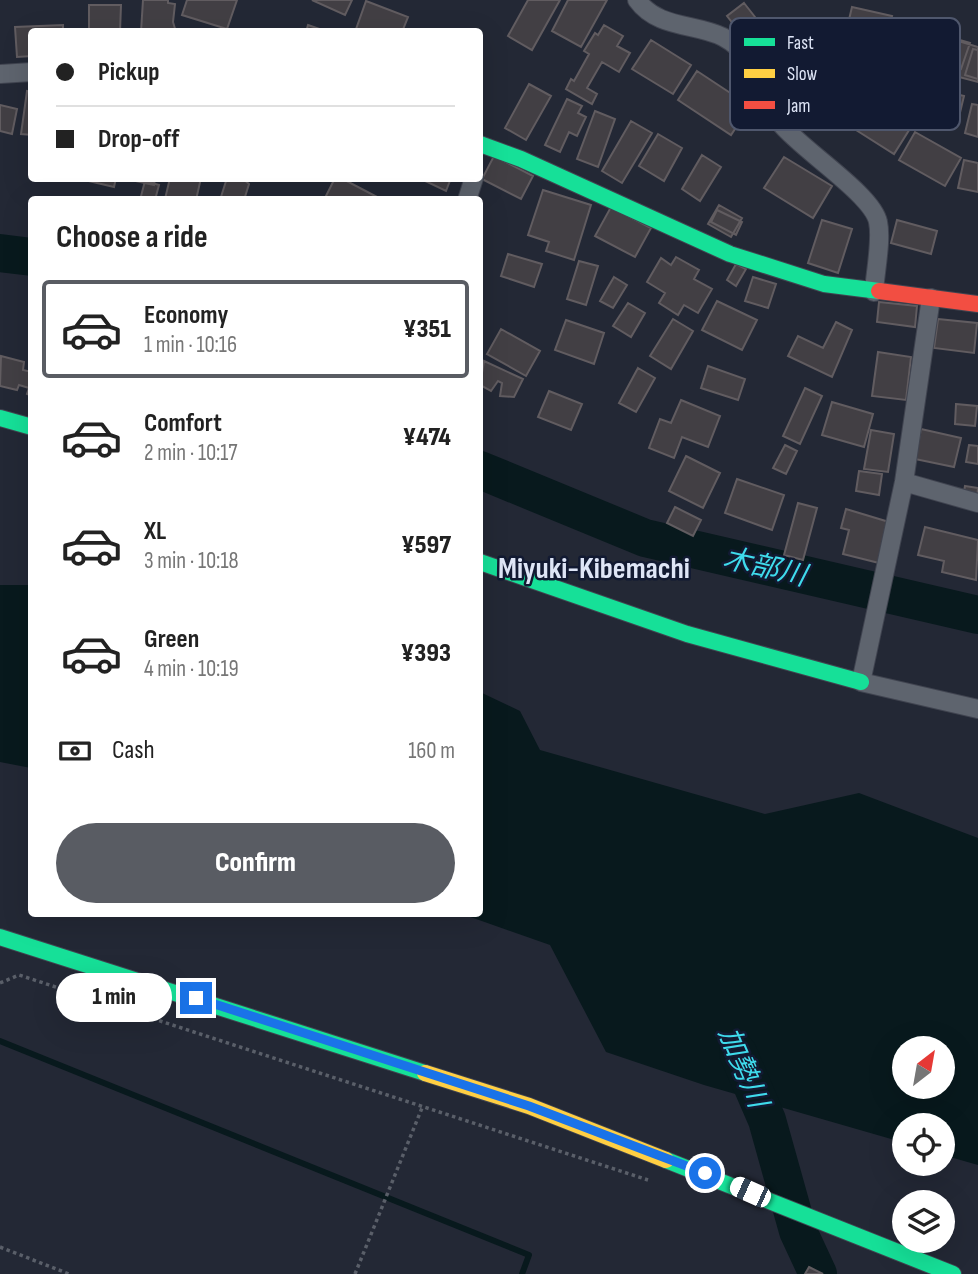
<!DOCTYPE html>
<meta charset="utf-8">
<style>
body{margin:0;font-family:"Sofia Sans Condensed","Noto Sans JP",sans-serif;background:#f6f6f6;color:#222;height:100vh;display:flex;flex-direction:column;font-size:26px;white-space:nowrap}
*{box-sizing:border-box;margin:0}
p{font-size:23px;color:#767676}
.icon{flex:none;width:38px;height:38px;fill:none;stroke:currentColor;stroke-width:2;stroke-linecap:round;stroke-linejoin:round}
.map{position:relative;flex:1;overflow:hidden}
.panel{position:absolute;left:28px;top:196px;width:455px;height:721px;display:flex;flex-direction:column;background:#fff;border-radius:7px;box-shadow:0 7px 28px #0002}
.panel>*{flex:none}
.guide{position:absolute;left:28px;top:28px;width:455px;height:154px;border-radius:7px;box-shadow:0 7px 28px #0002;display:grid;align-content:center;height:154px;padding:0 28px;background:#fff}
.needle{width:46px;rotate:31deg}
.fabs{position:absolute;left:892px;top:1036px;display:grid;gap:14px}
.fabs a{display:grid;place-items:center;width:63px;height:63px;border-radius:50%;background:#fff;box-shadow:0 7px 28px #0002;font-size:35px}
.end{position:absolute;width:32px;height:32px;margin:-16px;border:9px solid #1a73e8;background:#fff;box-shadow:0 0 0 4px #fff}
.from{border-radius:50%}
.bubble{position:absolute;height:49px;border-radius:24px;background:#fff;box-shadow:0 7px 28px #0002;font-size:23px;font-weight:800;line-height:49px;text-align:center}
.car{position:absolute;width:21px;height:42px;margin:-21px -10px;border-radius:9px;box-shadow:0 0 5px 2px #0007;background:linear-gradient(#fff 24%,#345 0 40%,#fff 0 76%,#345 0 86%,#fff 0)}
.guide b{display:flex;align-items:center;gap:24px;height:66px;font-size:26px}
.guide b+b{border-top:2px solid #e0e0e0}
.guide i{width:18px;height:18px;background:#222}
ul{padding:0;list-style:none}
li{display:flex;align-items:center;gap:21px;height:98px;margin:0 14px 10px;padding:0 14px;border:4px solid transparent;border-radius:7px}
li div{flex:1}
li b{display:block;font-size:26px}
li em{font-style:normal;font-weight:800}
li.current{border-color:#595c63}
li>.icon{width:63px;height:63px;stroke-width:1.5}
h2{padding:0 28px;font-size:32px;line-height:84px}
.pay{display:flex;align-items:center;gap:18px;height:77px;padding:0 28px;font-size:26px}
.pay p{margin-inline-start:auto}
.cta{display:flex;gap:14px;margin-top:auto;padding:14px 28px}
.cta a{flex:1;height:80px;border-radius:42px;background:#595c63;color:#fff;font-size:28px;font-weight:800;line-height:80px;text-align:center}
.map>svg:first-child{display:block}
.water{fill:#08191d;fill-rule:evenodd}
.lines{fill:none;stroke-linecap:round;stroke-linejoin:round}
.stream{stroke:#08191d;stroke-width:6}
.river{stroke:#08191d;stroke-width:38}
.building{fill:#423f44;stroke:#615c60;stroke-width:2}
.street-casing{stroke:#404450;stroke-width:20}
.fast-casing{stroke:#404450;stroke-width:18}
.slow-casing{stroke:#404450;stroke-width:18}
.jam-casing{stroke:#404450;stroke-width:18}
.path{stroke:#5a5f69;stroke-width:3.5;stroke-dasharray:3.5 3.5;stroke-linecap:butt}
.street{stroke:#5e646e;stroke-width:18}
.fast{stroke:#16e098;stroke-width:16}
.slow{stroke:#ffcf43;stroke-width:16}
.jam{stroke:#f24e42;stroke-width:16}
.route{stroke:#1a73e8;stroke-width:9}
.labels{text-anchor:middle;stroke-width:5;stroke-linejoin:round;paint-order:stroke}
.water-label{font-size:28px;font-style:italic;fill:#3fdbec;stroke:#121a32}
.quarter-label{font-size:30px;font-weight:bold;fill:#dee5f6;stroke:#121a32}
.key{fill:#121a32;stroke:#4f576d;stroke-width:2}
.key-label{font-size:19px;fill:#dee5f6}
</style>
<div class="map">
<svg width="978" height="1274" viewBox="0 0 978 1274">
<rect width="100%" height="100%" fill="#232835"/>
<path class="water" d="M0,585H31V768L0,762Z
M480,692L520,711L540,750L765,814L859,793L978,838V1165L943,1155V1125H905V1143L704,1085L606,1052L550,945L462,914H480ZM905,1048H943V1087H905Z"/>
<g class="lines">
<path class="stream" d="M0,1041L529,1255L522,1274"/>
<path class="river" d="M0,253L32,257
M480,470L645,538L978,615
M738,1053L767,1120L798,1231L818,1274"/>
</g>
<path class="building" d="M143,0H168V3L175,4L173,22L176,32H141Z
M187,0H237L227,29L182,15Z
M312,0H352L345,15Z
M528,0H560L532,50L508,36Z
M568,0H607L581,47L552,31Z
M366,1L408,17L402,32H355Z
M744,3L755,17L738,30L727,16Z
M89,5H121L120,32H89Z
M852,7L892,16L885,38L847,28Z
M63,25V32H32V56L17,57L15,27Z
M308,25L328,32H306Z
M604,25L623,36L617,46L630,53L619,72L602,62L587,88L597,94L592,104L566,89L571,79L574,81L589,54L584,51L595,33L598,35Z
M939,35L978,47V82L929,69Z
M946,36L970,43L961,69L932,60L935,43L942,47Z
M651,40L691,65L673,94L632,69Z
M973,49L978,50V79L965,75Z
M697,71L750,106L731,135L678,100Z
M529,84L551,96L526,140L505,128Z
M931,88L964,96L957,125L924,117Z
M27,91L32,92V135L21,134Z
M567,99L582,106L578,113L586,117L577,136L569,132L560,152L545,145Z
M873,103L911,127L894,154L856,130Z
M972,104L978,105V137L965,133Z
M0,105L17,109L12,134L0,131Z
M595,111L615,119L598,167L577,159Z
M631,121L652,133L622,183L602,171Z
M915,132L961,158L945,186L899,160Z
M658,134L682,148L664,181L639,166Z
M702,155L721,167L700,201L682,189Z
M494,156L533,176L521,199L482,179Z
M784,157L832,186L813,218L764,188Z
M964,160L978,163V192L958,188Z
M76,178H116L114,187Z
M122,178H155L154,185Z
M170,178H201L196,200L165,199Z
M227,178H242L249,184L244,200H220Z
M335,178H341L379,198L324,200Z
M419,178H451L446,191Z
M145,181L159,185L155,200H140Z
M543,190L591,205L574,260L546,251L549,242L528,235Z
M719,205L742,218L731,237L708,224Z
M611,207L651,228L635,257L595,236Z
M717,210L742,222L736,235L711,222Z
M822,220L852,229L838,273L808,263Z
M897,220L937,231L931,254L891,243Z
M508,254L542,264L534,287L501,276Z
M676,257L699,270L694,279L712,289L698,313L684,305L678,315L659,303L665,293L647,282L661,258L671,265Z
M579,261L598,266L586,305L567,299Z
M736,264L746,269L736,286L727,280Z
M614,277L627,285L613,308L600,301Z
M753,277L776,284L768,308L745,301Z
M717,301L757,320L742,350L702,330Z
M879,302L917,306L915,327L877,322Z
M628,303L645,313L631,337L613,326Z
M673,319L693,331L671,369L650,356Z
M938,319L977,323L974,353L934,348Z
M566,320L604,333L594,364L555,350Z
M836,322L852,330L832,377L788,356L798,336L823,348Z
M501,329L540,351L526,376L487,354Z
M878,352L911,357L906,400L872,396Z
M1,356L24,362L23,370L32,372V396L27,394L29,388L19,385L17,390L0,386Z
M484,361L523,379L514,397L500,396L502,383L498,381L491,391L480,385Z
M708,366L745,379L738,400L701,388Z
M638,368L655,378L636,412L619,403Z
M805,388L822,396L800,444L783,436Z
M549,391L582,404L571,430L538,417Z
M681,400L720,416L708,447L682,437L674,458L649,448L660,419L671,423Z
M832,402L873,414L864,447L822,435Z
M956,404L977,406L975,426L955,424Z
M921,429L961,438L954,467L915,459Z
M871,430L894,434L888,472L864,469Z
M785,445L797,451L786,474L773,468Z
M969,445L978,446V464L966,462Z
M686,456L720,473L703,508L669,491Z
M859,471L882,474L879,495L856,491Z
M737,479L784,495L772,530L725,513Z
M965,486L978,488L977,499L963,497Z
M798,503L817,508L803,560L784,555Z
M675,507L701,520L693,536L667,523Z
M846,509L889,522L879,563L843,554L849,530L841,528Z
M925,527L978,540L976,580L942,572L944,561L918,555Z
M809,1267L823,1274H805Z"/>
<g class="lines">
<defs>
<path id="street" d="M637,0C658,29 695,23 723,37C761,57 758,95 781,124C802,150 873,195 878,222C882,240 875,273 874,292
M0,74L32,72
M467,200L474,178
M931,298L904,482L861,682L978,709
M904,482L978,503"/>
<path id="fast" d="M480,144L521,159L730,254L824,284L879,291
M0,418L32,427
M480,562L687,634L861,682
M0,937L425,1073
M666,1160L953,1274"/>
<path id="slow" d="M425,1073L529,1106L666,1160"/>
<path id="jam" d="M879,291L978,304"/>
</defs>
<use href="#street" class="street-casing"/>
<use href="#fast" class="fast-casing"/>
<use href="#slow" class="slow-casing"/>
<use href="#jam" class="jam-casing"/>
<path class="path" d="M0,983L19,975L648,1180
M0,1247L69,1274
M355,1274L422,1108"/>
<use href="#street" class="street"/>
<use href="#fast" class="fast"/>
<use href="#slow" class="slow"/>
<use href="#jam" class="jam"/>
</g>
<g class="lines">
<path class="route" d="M196,998L529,1106L705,1173"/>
</g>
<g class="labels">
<g class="water-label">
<text transform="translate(765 566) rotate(13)" y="10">木部川</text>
<text transform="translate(744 1067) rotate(67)" y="10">加勢川</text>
</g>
<g class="quarter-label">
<text x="594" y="578">Miyuki-Kibemachi</text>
</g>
</g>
<rect x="730" y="18" width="230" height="112" rx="10" class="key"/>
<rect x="744" y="38" width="31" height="8" fill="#16e098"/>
<rect x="744" y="69" width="31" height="9" fill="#ffcf43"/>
<rect x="744" y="101" width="31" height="8" fill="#f24e42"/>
<g class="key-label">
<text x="787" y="49">Fast</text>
<text x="787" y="80">Slow</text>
<text x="787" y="112">Jam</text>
</g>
</svg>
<div class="fabs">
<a><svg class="needle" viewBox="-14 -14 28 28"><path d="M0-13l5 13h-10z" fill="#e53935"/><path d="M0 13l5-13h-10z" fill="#767676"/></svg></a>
<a><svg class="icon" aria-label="locate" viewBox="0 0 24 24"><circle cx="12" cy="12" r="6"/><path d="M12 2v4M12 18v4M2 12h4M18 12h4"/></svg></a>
<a><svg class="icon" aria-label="layers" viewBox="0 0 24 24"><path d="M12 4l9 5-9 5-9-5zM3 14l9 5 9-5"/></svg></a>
</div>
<i class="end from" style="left:705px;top:1173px"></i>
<i class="end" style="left:196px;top:998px"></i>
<div class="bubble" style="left:56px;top:973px;width:116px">1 min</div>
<i class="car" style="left:750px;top:1192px;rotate:294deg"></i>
<div class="guide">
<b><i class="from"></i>Pickup</b>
<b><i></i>Drop-off</b>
</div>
<section class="panel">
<h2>Choose a ride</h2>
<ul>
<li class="current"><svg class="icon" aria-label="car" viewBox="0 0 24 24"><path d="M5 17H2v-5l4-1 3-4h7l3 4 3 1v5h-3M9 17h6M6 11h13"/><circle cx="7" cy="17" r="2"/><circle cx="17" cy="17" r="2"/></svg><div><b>Economy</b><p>1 min · 10:16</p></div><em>¥351</em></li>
<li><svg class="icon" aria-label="car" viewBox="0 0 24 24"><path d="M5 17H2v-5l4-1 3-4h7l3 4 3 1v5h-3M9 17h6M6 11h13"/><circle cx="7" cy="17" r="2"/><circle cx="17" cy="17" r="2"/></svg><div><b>Comfort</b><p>2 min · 10:17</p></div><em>¥474</em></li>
<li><svg class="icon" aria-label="car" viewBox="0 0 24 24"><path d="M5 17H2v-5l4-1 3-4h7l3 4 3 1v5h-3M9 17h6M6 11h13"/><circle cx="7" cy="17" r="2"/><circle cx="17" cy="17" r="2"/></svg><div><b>XL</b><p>3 min · 10:18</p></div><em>¥597</em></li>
<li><svg class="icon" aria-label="car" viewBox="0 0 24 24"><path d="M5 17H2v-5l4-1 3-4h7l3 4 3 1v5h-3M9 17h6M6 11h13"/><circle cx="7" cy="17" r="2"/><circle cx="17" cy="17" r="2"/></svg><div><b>Green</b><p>4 min · 10:19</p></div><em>¥393</em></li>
</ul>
<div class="pay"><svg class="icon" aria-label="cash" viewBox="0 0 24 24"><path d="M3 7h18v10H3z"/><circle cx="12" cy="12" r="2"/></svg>Cash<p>160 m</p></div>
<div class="cta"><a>Confirm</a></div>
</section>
</div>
